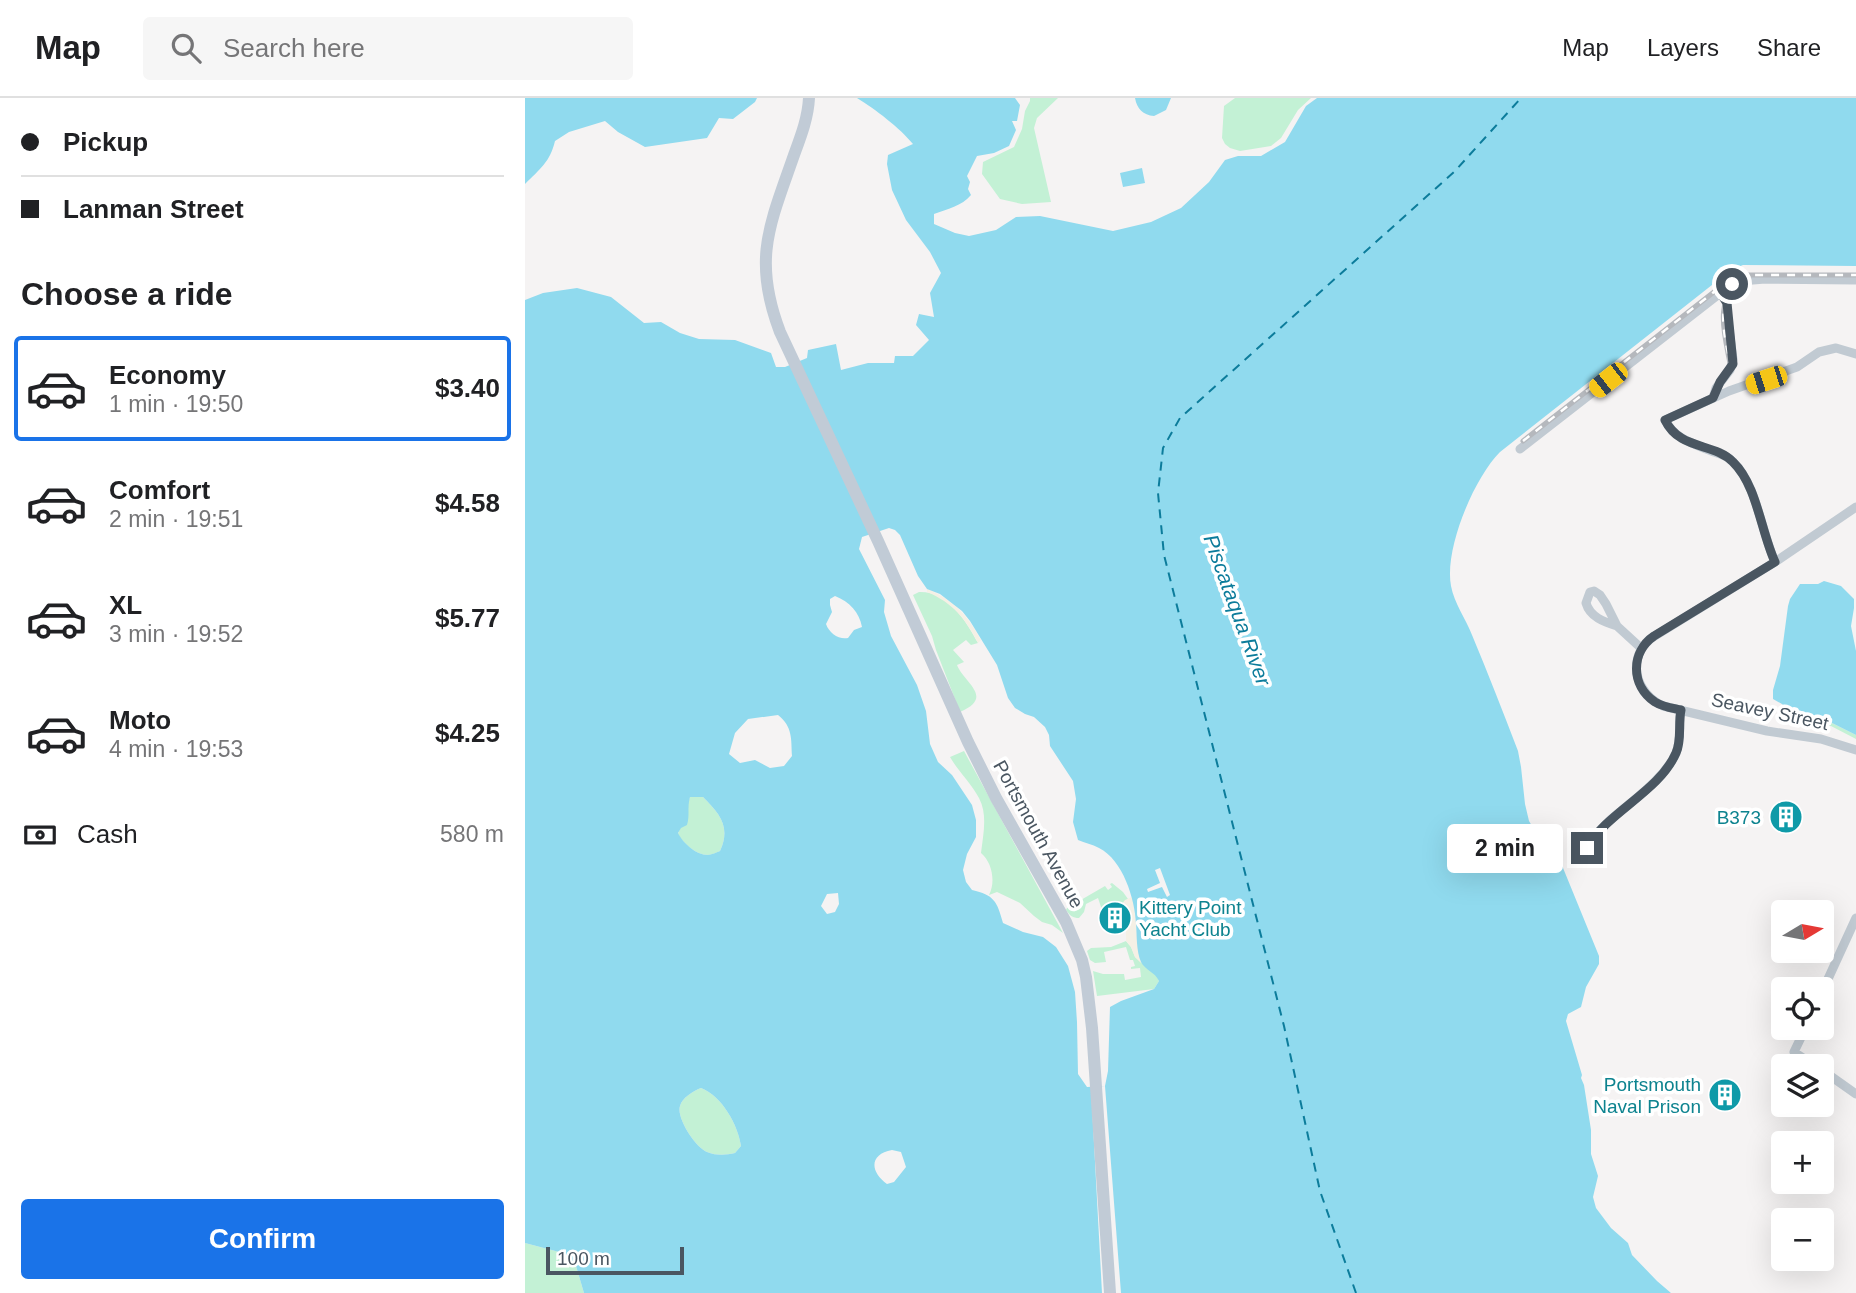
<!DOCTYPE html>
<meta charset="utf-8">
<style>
body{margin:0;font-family:Helvetica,sans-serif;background:#f6f6f6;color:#202124;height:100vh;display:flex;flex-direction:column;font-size:26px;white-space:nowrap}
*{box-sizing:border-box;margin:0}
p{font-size:23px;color:#757577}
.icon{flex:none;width:38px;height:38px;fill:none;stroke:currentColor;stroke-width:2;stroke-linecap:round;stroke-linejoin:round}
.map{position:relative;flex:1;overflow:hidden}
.side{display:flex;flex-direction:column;background:#fff;width:525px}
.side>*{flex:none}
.top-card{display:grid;align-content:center;height:154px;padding:0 21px;background:#fff}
.needle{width:46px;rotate:80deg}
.controls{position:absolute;left:1246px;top:802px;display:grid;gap:14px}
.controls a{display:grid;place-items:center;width:63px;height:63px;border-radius:7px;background:#fff;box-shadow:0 7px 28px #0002;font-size:35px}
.scale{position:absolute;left:21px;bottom:18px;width:138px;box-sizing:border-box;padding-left:7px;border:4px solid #4a5661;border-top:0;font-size:19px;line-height:24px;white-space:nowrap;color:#4a5661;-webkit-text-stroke:5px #fff;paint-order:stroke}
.end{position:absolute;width:32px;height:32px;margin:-16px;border:9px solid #4a5661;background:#fff;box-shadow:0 0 0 4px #fff}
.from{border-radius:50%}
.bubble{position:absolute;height:49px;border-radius:7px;background:#fff;box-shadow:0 7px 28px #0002;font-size:23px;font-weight:600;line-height:49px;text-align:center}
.car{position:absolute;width:21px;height:42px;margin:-21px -10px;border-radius:9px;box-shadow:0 0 5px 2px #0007;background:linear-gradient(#f5c518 24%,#345 0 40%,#f5c518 0 76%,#345 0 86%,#f5c518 0)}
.top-card b{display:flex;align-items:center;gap:24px;height:66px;font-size:26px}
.top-card b+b{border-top:2px solid #e0e0e0}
.top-card i{width:18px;height:18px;background:#202124}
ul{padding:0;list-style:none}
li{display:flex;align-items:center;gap:21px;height:105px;margin:0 14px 10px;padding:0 7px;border:4px solid transparent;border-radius:7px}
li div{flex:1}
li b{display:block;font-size:26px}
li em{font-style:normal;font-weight:600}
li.active{border-color:#1a73e8}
li>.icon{width:63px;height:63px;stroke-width:1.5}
h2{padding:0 21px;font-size:32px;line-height:84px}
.pay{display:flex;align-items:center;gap:18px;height:77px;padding:0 21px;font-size:26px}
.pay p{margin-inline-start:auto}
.button{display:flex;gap:14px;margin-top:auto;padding:14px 21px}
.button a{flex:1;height:80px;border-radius:7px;background:#1a73e8;color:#fff;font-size:28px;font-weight:600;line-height:80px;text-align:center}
header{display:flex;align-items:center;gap:42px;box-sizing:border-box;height:98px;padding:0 35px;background:#fff;border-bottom:2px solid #e0e0e0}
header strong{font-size:33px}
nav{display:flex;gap:38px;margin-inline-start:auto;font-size:24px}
.search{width:490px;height:63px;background:#f6f6f6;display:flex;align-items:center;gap:18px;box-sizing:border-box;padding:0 24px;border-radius:7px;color:#757577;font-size:26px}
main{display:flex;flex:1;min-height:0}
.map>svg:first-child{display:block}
.green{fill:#c3f1d5}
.sand{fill:#f5f0e5}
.water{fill:#90daee;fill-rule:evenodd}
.pier{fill:#f5f3f3}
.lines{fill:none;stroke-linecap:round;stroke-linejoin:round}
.ferry{stroke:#0c7c9b;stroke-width:2;stroke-dasharray:9 7;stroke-linecap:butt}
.street{stroke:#c1cad2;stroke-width:9}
.secondary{stroke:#c1cbd6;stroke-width:12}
.rail-casing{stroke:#b5b8bd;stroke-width:5}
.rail{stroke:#fff;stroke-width:2.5;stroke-dasharray:8;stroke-linecap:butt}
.route{stroke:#4a5661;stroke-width:9}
.labels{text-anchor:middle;stroke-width:7;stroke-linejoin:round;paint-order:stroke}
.street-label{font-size:19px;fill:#4a5661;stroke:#fff}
.culture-label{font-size:19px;fill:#0d838f;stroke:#fff;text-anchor:end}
.water-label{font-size:21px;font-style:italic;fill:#0c7c9b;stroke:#fff}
</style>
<header>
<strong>Map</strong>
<div class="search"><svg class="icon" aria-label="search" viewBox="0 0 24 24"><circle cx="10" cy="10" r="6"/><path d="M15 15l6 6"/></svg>Search here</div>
<nav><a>Map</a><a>Layers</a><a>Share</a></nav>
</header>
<main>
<section class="side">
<div class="top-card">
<b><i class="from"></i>Pickup</b>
<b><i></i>Lanman Street</b>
</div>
<h2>Choose a ride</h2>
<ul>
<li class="active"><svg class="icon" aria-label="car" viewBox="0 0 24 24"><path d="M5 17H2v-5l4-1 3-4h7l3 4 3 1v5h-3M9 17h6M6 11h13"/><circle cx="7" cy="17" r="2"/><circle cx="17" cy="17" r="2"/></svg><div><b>Economy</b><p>1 min · 19:50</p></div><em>$3.40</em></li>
<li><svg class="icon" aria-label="car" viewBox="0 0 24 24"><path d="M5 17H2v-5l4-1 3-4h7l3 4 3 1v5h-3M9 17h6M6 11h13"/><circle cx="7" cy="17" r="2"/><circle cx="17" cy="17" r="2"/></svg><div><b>Comfort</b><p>2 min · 19:51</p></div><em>$4.58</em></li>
<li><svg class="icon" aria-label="car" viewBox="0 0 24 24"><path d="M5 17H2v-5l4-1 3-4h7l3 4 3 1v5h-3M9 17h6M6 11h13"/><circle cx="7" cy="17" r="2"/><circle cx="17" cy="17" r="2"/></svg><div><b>XL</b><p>3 min · 19:52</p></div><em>$5.77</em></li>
<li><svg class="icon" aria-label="car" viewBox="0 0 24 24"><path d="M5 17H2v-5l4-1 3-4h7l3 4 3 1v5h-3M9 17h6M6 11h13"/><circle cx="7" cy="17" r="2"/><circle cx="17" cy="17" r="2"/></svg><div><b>Moto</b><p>4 min · 19:53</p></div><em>$4.25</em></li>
</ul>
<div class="pay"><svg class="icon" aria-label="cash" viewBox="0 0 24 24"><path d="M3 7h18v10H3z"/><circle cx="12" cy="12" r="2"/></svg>Cash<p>580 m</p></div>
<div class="button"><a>Confirm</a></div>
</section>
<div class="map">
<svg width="1331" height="1195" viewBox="0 0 1331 1195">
<rect width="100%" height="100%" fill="#f5f3f3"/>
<path class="green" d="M505,0H533L512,20L509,30L526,104L497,106L475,101L457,76L458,64L489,49L497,31L500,13L505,3Z
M710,0H786L773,12L756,40L746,48L715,53L705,50L700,46L697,40L699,8Z
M394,494C423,493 441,523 453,545L446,547L441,542L428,552L439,564L432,567C439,585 470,599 435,614L411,552L407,538L388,497Z
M1266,617L1307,625L1331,637V641L1306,628L1280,624Z
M439,653L538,835L527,827L517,824L509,818L495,805L472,794L464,797C471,784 467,764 456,755C458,737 463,717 454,700C446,685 433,673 425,659Z
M165,699H178C195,716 206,729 195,753C193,754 186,757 183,757C171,757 158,745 153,736Z
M587,785L598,794L603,801L596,807L579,806L578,830L576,809L573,800L561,806L559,814L554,820C548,820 545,818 541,812L542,810L580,788L583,792L587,789L585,786Z
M601,843L606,849L610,859L632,878L634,883L629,891L572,898L568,873L578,876H599L600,882L616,879L615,870L606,871V869L610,868L608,862H605L601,849L579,854L581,864L570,865L565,862L562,853L566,850L586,849Z
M176,990C197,998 213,1027 216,1048L210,1055C201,1057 192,1058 182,1054C171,1050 151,1020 155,1008C157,1000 168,993 176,990Z
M0,1145L38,1155L51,1168L59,1195H0Z"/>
<path class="sand" d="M402,491C429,502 442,517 456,542L453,545C440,520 428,505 402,494Z
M607,799C612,821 611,843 616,865L610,859L606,849L601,843V812L596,807L600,802Z"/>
<path class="water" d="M0,0H232L230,4L208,21L194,20L182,40L120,49L93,34L80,23L44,34L30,43C25,64 15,71 0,86Z
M332,0H490L495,7L492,23H487L491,32L484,48L469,55L452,58L442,78L445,84L443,91L446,97C437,108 422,111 409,116V126L430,135L444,138L471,132L491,119L515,118L588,133L626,124L656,110L684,84L700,62L713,58H736L760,44L781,8L792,0H1331V168L1218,167L1206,172L975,354C949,380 919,451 926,488C929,505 941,521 947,537C963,575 978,614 993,653L996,669L1000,706L1004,723L1010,733L1036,765L1074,858V866L1061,889L1056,909L1043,916L1041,923L1057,977L1056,980L1059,987L1066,1032V1056L1073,1078L1068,1099L1071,1110L1086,1130L1103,1145L1107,1157L1132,1183L1146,1195H59L51,1168L38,1155L0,1145V202L18,195L52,190L86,199L119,225L136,224L155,235L174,241L210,242L246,255L251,269H260L282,260L283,252L311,246L316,272L343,265H369L370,258H388L404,242L391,227L394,216L409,219L405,195L416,175L405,154L381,122L367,92L362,66L363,57L388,46C375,30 350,11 332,0ZM364,430L370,432L375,437L393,478L402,491L415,496L437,513L445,523L472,567L483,600L490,610L500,616L509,619L520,629L524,637L525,648L548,683L551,701L548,724L553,742C560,745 567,746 574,750C598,762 610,801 611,826C612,837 611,853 616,864C620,872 630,874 634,883L629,891L596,903L585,909L583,973L580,988L562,989L553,976L552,924L550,894L543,868L531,849L518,839L498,834L478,825C472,803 469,797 447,792L441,784L438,772L442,756L451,739V722L447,707L427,677L413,664L405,646L401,613L392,587L366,538L359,514L360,502L334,451L337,439ZM310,498C325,504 334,514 337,529L329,532L323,540C314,542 304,535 301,526L307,514L305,507V501ZM253,617C268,629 266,641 267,658L259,668L245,670L230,662L215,665L204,656L210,635L223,621ZM165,699H178C195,716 206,729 195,753C193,754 185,757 183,757C171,757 158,745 153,735L156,730L162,727C165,717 162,710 165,699ZM313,795L314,806L310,814L302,816L296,808L302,796ZM176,990C197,998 213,1027 216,1048L210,1055C201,1057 192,1058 182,1054C171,1050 151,1020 155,1008C157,1000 168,993 176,990ZM367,1052L376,1054L381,1069L369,1084L362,1086C344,1073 345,1056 367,1052Z
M610,0H646L641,12L629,18C618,17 612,11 610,0Z
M617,70L620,85L598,89L595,75Z
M1299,483L1316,488L1329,501V510L1326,528L1331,553V637L1307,625L1266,617L1257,606L1248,601V592L1255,568L1263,508L1265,501L1275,486H1293Z"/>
<path class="pier" d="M635,770L645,797L642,799L637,789L623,794L622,791L635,785L630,772Z
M580,988L596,1195H577L566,989Z"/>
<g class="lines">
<path class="ferry" d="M831,1195L795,1093L759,928L639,457L633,395L638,350L655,320L930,73L996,0"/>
<path class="street" d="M1188,300L1191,290L1205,272L1208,261L1202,216V205L1195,194
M995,351L1207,186L1216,183L1240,181L1331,182
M1331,409L1250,464L1125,541C1101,562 1111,595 1138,608L1242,633L1296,641L1331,652
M1250,464C1236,433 1232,387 1208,364C1203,358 1196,356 1189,354C1170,346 1150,342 1140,322L1204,293L1272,269L1294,254L1311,250L1331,256
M1092,528C1079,524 1065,519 1061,505L1065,494L1069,493L1075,497L1081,506L1092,528L1116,550
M1056,759C1064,746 1071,735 1082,725C1104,705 1139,682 1151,655C1157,642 1153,626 1156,612
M1297,894L1331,820
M1281,929L1269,954L1290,968
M1297,972L1331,996"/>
<path class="secondary" d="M284,0C283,20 276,38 269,57C245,126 227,161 255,234L353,443L443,644L471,700L541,824L557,862L561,879L567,930L585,1195"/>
<defs>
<path id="rail" d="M1206,271C1201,240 1186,201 1219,181
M998,343L1203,183L1223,177H1331"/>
</defs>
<use href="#rail" class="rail-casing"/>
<use href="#rail" class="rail"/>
</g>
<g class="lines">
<path class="route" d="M1062,750C1082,714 1134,694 1151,655C1157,642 1153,626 1156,612C1147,610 1138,609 1130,604C1105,587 1106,554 1129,538L1250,464C1236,434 1232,387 1208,364C1189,344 1155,353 1140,322L1188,300L1195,284L1208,266L1202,205L1195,194L1207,186"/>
</g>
<defs>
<symbol id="building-disc" viewBox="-11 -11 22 22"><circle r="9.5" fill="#0f9aa8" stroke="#fff"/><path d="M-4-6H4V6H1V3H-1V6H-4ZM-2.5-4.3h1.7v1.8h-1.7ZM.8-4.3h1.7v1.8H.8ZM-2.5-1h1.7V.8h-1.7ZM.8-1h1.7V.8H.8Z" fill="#fff"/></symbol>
</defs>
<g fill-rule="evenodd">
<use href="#building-disc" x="1242" y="700" width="38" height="38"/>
<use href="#building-disc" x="571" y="801" width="38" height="38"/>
<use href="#building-disc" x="1181" y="978" width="38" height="38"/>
</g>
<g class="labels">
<g class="street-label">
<text transform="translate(1245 613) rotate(12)" y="7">Seavey Street</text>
<text transform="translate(514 736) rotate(61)" y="7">Portsmouth Avenue</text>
</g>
<g class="culture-label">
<text x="1236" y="726">B373</text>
<text x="614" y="816" text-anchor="start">Kittery Point<tspan x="614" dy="22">Yacht Club</tspan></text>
<text x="1176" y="993">Portsmouth<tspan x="1176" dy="22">Naval Prison</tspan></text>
</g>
<g class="water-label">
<text transform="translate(712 512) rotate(70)" y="7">Piscataqua River</text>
</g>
</g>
</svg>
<div class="controls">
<a><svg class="needle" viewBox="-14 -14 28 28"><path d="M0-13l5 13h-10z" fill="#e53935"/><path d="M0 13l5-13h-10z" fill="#757577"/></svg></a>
<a><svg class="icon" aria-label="locate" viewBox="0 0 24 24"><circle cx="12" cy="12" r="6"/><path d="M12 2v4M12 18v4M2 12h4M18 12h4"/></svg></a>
<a><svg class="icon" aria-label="layers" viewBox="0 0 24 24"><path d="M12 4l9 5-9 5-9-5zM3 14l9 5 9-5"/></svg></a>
<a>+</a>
<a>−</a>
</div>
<div class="scale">100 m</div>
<i class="end from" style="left:1207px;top:186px"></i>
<i class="end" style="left:1062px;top:750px"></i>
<div class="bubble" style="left:922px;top:726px;width:116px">2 min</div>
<i class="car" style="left:1083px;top:282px;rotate:232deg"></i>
<i class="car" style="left:1241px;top:282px;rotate:252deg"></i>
</div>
</main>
